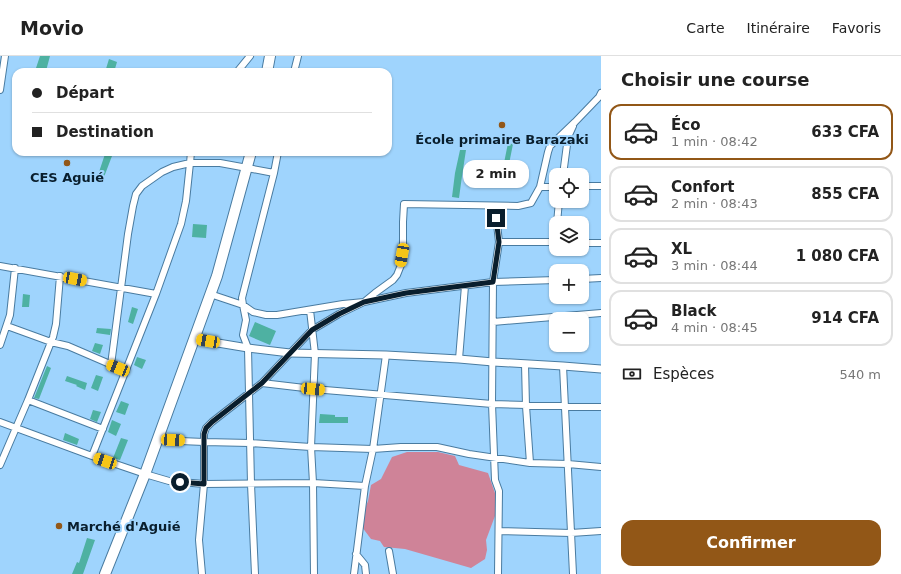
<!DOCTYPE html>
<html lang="fr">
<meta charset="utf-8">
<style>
body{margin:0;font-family:"DejaVu Sans",sans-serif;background:#f6f6f6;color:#222;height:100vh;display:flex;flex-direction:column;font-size:15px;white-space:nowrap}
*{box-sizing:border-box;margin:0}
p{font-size:13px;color:#767676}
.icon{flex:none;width:22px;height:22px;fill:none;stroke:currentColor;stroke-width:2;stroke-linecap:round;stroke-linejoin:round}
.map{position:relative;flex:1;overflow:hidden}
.drawer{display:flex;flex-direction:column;background:#fff;width:300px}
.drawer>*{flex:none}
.hud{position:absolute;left:12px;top:12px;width:380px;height:88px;border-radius:12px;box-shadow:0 1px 3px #0004;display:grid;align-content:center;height:88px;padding:0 20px;background:#fff}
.tools{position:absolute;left:549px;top:112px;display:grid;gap:8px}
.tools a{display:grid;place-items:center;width:40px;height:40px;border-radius:8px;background:#fff;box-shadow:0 1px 3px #0004;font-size:20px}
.end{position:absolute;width:18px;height:18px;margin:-9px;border:5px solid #091e2d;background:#fff;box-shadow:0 0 0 2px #fff}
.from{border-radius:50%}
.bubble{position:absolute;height:28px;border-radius:12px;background:#fff;box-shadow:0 1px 3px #0004;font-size:13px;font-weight:700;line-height:28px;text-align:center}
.car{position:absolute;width:12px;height:24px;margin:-12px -6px;border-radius:5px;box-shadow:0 0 3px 1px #0007;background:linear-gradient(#f5c518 24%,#345 0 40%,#f5c518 0 76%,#345 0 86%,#f5c518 0)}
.hud b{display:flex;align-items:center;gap:14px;height:38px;font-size:15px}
.hud b+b{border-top:1px solid #e0e0e0}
.hud i{width:10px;height:10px;background:#222}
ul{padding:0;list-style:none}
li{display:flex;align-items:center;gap:12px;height:56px;margin:0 8px 6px;padding:0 12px;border:2px solid #e0e0e0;border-radius:12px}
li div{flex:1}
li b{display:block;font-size:15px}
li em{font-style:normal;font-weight:700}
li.active{border-color:#925717}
li>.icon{width:36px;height:36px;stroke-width:1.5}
h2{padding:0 20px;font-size:18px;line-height:48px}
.pay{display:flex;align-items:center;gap:10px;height:44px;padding:0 20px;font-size:15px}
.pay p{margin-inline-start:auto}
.button{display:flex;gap:8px;margin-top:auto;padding:8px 20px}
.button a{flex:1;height:46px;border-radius:12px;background:#925717;color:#fff;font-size:16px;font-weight:700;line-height:46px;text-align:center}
header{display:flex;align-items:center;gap:24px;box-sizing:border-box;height:56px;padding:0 20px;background:#fff;border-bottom:1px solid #e0e0e0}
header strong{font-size:19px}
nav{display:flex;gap:22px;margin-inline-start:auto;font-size:14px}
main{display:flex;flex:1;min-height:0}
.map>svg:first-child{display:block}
.water{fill:#cf8398}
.building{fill:#4eb1a2}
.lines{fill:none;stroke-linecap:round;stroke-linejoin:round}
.minor-casing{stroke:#497ba0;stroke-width:8}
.tertiary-casing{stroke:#497ba0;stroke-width:9}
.trunk-casing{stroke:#497ba0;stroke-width:12}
.minor{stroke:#fff;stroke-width:6}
.tertiary{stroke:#fff;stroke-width:7}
.trunk{stroke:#fff;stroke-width:10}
.route{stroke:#091e2d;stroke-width:5}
.poi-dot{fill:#925717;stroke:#9fd4fd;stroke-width:1.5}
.labels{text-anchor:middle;stroke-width:4;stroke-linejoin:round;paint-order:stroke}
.poi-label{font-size:13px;font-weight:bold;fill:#091e2d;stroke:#9fd4fd}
</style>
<header>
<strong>Movio</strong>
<nav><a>Carte</a><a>Itinéraire</a><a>Favoris</a></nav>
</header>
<main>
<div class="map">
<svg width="601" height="518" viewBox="0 0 601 518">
<rect width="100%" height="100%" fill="#9fd4fd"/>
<path class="water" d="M407,396H438L455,400L459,409L488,417L496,440L495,460L486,484L487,494L485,503L471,512L405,493L384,491L380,485L371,483L362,471L363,458L368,445L371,429L381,423L392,401Z"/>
<path class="building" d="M40,0H50L46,15L36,12Z
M109,3L117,6L114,16H105Z
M508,87L513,88L509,108L504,107Z
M460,94H466L462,120L459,142L452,141L455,117Z
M105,98L112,100L104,121L98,119Z
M193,168L207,169L206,182L192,181Z
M23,238L30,239L29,251H22Z
M132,251L138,253L133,268L128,266Z
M255,266L276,275L270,289L249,280Z
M97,272L111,273L110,279L96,277Z
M95,287L103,289L100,298L92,295Z
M137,301L146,304L142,313L134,309Z
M47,310L51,312L39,343L34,342Z
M96,319L103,321L98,335L91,332Z
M67,320L87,327L85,334L76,330L77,329L65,325Z
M121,345L129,348L125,359L116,356Z
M93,354L101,356L97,366L90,363Z
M320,358L335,359V361H348V367H319Z
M112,364L121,368L116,380L108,376Z
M65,377L79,383L77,389L63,384Z
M121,382L128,384L120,404L113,402Z
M87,482L95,484L83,518H72L77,506L79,507Z"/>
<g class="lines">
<defs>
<path id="minor" d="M237,16L250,0
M294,16L298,0
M0,34L5,0
M278,96L274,117L242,242L243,249L253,256L266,259H277L343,248L364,246L375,237L393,224L397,219L401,209L403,199V166L404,148L518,150L531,147L540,131L548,96L550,90L575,66L599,41L601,37
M563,119L568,81L573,70
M582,130H601
M540,131H556
M495,150L499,186L493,226L492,348L495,424L499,435L498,518
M557,167L559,145
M499,186H556
M554,186L556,172
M582,187H601
M0,210L156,238
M582,223L601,222
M210,238L243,249L246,264L243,279L248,292L251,428L255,518
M310,254L315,298L311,391L313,427L314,518
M493,266L601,257
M7,270L51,286L68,290L126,315
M0,289L10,259L15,212
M459,303L465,230
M525,308L526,350L530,407
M111,309L128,178L133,150L136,138L142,130L162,116L173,111L190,107L191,96
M563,310L573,518
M262,327L313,333L492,348L601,351
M28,344L103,373
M0,366L92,400L145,418L169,425L204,428L313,427L365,430
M157,384L204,386L250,387L311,391L373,393L401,391H437L469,398L530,407L568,408L601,411
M92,400L156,238L181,168L186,145L190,107H220L274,117
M0,409L28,344L53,281L56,268L60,220
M499,475L571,477L601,475
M389,495L393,518
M356,498L365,509L366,518
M202,518L199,484L204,428V378L206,372L212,366L262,327L312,274L339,258L364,246L406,237L493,226L556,224
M354,518L365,430L373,393L386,299"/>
<path id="tertiary" d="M194,283L248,292L290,297L386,299L459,303L493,306L563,310L601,313"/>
<path id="trunk" d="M267,16L270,0
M105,518L145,418L217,220L251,96"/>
</defs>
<use href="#minor" class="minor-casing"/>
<use href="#tertiary" class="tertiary-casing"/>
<use href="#trunk" class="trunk-casing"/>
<use href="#minor" class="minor"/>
<use href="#tertiary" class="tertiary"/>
<use href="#trunk" class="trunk"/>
</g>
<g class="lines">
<path class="route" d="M180,426L204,428V378L206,372L212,366L262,327L312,274L339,258L364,246L406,237L493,226L499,186L496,162"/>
</g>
<g class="poi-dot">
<circle cx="502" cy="69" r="4"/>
<circle cx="67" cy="107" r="4"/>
<circle cx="59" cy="470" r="4"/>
</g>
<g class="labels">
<g class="poi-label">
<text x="502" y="88">École primaire Barazaki</text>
<text x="67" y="126">CES Aguié</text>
<text x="67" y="475" text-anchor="start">Marché d'Aguié</text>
</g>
</g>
</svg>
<div class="tools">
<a><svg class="icon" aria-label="locate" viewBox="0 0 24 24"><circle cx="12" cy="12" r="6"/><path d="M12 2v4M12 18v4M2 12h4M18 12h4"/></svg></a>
<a><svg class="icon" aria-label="layers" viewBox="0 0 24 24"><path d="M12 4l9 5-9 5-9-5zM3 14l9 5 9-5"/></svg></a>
<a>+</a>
<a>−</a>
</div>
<i class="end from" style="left:180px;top:426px"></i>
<i class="end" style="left:496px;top:162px"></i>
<div class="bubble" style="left:463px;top:104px;width:66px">2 min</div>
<i class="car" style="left:402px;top:199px;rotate:190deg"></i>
<i class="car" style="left:75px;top:223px;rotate:101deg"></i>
<i class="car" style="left:208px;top:285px;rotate:280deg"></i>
<i class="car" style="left:118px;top:312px;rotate:292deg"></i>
<i class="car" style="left:313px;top:333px;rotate:95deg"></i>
<i class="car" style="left:173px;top:384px;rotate:93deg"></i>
<i class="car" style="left:105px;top:405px;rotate:289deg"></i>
<div class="hud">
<b><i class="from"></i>Départ</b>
<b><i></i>Destination</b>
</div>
</div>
<section class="drawer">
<h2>Choisir une course</h2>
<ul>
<li class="active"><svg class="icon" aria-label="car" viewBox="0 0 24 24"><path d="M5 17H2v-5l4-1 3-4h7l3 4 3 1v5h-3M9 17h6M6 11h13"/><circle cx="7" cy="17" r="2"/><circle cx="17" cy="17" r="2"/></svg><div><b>Éco</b><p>1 min · 08:42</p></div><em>633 CFA</em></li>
<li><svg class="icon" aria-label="car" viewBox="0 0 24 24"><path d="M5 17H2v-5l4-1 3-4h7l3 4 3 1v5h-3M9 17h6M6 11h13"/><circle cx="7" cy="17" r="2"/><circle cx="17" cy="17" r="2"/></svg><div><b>Confort</b><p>2 min · 08:43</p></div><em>855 CFA</em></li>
<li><svg class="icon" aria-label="car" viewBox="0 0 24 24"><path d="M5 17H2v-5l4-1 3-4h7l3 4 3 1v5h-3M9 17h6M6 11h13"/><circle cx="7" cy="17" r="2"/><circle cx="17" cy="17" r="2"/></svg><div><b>XL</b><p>3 min · 08:44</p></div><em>1 080 CFA</em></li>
<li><svg class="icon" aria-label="car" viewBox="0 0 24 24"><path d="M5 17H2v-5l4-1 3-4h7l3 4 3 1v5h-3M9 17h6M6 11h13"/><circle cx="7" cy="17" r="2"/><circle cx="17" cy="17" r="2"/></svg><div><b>Black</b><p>4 min · 08:45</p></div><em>914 CFA</em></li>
</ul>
<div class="pay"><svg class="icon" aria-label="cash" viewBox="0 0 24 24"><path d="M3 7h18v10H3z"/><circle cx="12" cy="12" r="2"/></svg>Espèces<p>540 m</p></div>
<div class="button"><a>Confirmer</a></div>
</section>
</main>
